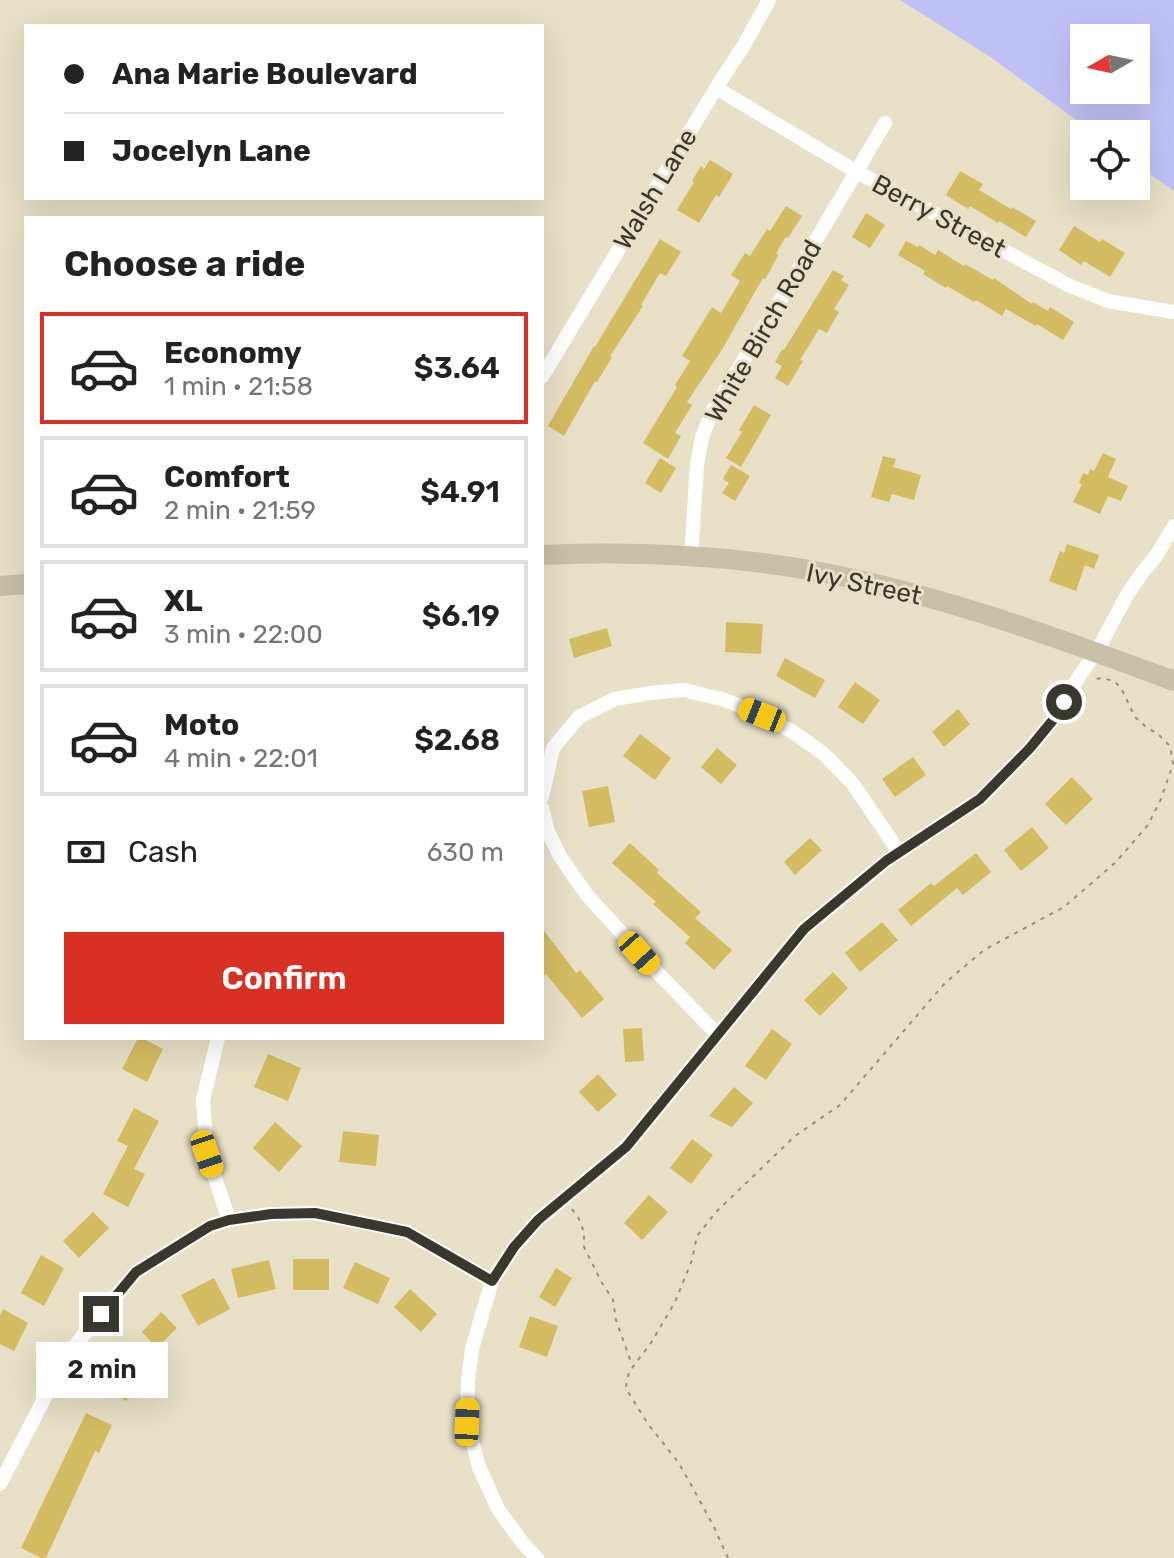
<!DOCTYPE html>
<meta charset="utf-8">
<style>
body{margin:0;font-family:Rubik,sans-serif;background:#f6f6f6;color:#222;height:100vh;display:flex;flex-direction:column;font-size:30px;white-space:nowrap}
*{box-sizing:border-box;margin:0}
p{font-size:26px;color:#767676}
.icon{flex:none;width:44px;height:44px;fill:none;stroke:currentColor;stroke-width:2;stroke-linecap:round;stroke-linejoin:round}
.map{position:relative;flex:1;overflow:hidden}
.side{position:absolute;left:24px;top:216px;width:520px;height:824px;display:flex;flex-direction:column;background:#fff;border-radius:0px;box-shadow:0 8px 32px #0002}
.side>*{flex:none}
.hud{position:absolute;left:24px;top:24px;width:520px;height:176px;border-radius:0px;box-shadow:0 8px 32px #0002;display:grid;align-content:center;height:176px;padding:0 40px;background:#fff}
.needle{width:52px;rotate:261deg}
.fabs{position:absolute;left:1070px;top:24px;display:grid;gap:16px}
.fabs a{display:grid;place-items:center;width:80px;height:80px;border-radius:0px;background:#fff;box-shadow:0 8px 32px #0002;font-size:40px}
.end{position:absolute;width:36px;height:36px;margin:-18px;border:10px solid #3a382d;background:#fff;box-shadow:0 0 0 4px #fff}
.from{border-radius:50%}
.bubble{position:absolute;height:56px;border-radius:0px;background:#fff;box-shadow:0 8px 32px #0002;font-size:26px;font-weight:600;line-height:56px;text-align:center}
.car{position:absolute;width:24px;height:48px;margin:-24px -12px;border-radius:10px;box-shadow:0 0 6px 2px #0007;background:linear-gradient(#f5c518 24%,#345 0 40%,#f5c518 0 76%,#345 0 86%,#f5c518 0)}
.hud b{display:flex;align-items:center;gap:28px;height:76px;font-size:30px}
.hud b+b{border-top:2px solid #e0e0e0}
.hud i{width:20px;height:20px;background:#222}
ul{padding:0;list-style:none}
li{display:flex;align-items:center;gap:24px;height:112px;margin:0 16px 12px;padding:0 24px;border:4px solid #e0e0e0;border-radius:0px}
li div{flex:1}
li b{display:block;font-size:30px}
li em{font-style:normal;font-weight:600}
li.current{border-color:#d93025}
li>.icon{width:72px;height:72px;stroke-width:1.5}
h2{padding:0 40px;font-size:36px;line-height:96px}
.pay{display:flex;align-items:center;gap:20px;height:88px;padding:0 40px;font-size:30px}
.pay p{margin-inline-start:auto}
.button{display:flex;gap:16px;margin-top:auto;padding:16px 40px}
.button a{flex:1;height:92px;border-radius:0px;background:#d93025;color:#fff;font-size:32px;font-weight:600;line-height:92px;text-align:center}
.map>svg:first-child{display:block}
.green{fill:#c0c2f7;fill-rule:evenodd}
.building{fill:#d4bc63}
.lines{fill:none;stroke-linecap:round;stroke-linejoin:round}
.path{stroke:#97927f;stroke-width:2;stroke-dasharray:4 6;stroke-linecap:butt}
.street{stroke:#fff;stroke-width:14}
.secondary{stroke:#c8c1a8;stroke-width:20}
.route{stroke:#3a382d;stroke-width:10}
.labels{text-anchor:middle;stroke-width:6;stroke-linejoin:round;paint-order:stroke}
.street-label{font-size:26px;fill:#3a382d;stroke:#e8e1c7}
</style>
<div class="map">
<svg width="1174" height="1558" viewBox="0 0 1174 1558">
<rect width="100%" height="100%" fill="#e8e1c7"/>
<path class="green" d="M900,0H1174V191L1136,164V134H1095L992,58ZM1084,38H1136V90H1084Z"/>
<path class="building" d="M710,160L733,174L719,197L716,195L699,223L677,210L694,182L692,181L701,166L704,169Z
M960,171L983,184L979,190L1011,209L1012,207L1036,221L1026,237L999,221L998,223L970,206L968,209L946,195Z
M786,206L802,216L788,238L786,237L776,253L778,255L771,269L765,279L763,278L721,351L687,402L692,405L675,433L681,436L668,459L643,443L677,387L675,385L690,361L682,356L712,307L721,313L740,281L731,275L745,253L750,256L767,229L770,231Z
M866,213L885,225L870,248L852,237Z
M1074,226L1100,242L1102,239L1125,253L1110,277L1084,261L1081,265L1059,250Z
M660,239L681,252L666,276L660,273L641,305L643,306L610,356L612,357L597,382L595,381L564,436L548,426L594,346L595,347Z
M906,241L918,247L919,245L935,255L938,250L964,266L965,264L993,280L994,278L1032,304L1033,302L1048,311L1050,307L1074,322L1063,340L1037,324L1036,326L1006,309L1002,316L976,300L974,302L947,286L946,288L923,274L925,271L898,255Z
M833,270L844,276L841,280L849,285L834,309L839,312L827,333L819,329L800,360L803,361L788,386L775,378L782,366L775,362L782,349L784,350Z
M754,405L771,415L741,467L726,458L742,432L739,430Z
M1103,453L1116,459L1108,477L1128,486L1121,501L1108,496L1100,514L1073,502L1082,484L1079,483L1083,473L1088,475L1090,469L1094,471Z
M883,456L896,459L893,467L921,475L914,500L892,494L889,502L871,497Z
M660,458L676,468L661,493L645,483Z
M731,465L750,476L735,501L722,493L729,483L723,479Z
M1067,544L1099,555L1094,569L1085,565L1076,591L1049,581L1060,551L1064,553Z
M726,622L763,624L761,654L725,652Z
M607,628L612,646L574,658L569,639Z
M785,658L825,680L815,698L776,676Z
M855,682L880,700L863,724L838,707Z
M958,709L970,724L944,747L932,732Z
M640,734L671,758L655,780L623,756Z
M717,748L737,765L721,784L701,767Z
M913,757L926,775L895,797L882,779Z
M1072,777L1093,799L1066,825L1045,804Z
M608,786L615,822L589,827L582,791Z
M1032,827L1049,848L1021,871L1004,850Z
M810,838L822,850L795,875L784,862Z
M630,843L659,870L657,873L701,912L695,918L732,950L714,970L685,943L690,937L653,904L656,902L612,863Z
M976,853L991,872L963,895L957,888L911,926L898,910L931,883L934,886Z
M882,922L898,940L860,972L845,953Z
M542,928L576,973L580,970L604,999L582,1018L546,974L542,978Z
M833,972L848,988L820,1016L804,1000Z
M642,1028L644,1061L625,1062L623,1029Z
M772,1029L792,1044L766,1080L745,1066Z
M138,1038H142L163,1049L147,1082L122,1069Z
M268,1054L301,1068L288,1101L254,1087Z
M598,1074L617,1095L598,1112L579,1092Z
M734,1087L753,1103L732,1127L709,1116Z
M134,1108L159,1121L134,1169L145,1174L128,1207L103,1194L128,1146L117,1141Z
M275,1122L302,1146L279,1172L253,1148Z
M343,1131L379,1135L376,1166L339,1162Z
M692,1139L713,1155L691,1184L670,1168Z
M649,1195L668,1212L642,1240L624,1223Z
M93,1212L109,1228L79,1258L63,1241Z
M41,1255L64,1268L44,1306L21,1293Z
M293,1259H329V1290H293Z
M269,1260L276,1289L238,1298L231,1269Z
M355,1262L390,1278L378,1304L343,1288Z
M556,1268L572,1278L555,1307L539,1297Z
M214,1278L230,1309L198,1326L181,1295Z
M410,1289L437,1314L421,1332L394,1307Z
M3,1309L28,1323L14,1351L0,1344V1315Z
M161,1312L177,1328L157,1348L142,1332Z
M530,1316L558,1326L547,1357L519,1347Z
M120,1349L147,1366L126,1401L98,1384Z
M86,1413L112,1425L99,1453L95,1451L46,1558H41L21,1548Z"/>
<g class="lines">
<path class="path" d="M572,1209L579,1219L584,1232V1247L602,1283L613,1300L616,1320L632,1365
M728,1558L714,1527L689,1481L678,1462L648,1424L628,1392L626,1386L629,1372L651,1343L675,1302L692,1260L697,1236L717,1211L795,1136L840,1105L945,983L984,950L1064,907L1116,862L1148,825L1161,799L1173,764L1170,746L1159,735L1145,726L1135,717L1121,688L1114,681L1102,678L1096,679"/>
<path class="street" d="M716,88L857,172L1068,285L1108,301L1174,312
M542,377L716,88L744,45L769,0
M691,556L697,465L702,437L713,410L786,291L885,123
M542,797L553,748L579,717L615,699L650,693L684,690L725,700L762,715L793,732L824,754L853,784L899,852
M542,808L548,832L561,858L587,895L657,972L718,1035
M218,1038L203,1100L207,1154L229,1220
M0,1484L67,1355L136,1272L210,1226L229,1220L271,1214L315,1213L407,1232L492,1281
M537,1558L522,1542L498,1509L479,1467L467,1422L468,1380L472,1349L492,1281L514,1247L538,1220L626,1147L804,929L886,861L980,799L1030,748L1053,720L1078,678L1096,653L1127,595L1142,573L1156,556L1174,526"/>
<path class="secondary" d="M542,555C635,551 729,555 820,572C942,595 1058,638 1174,681
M0,586L26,584"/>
</g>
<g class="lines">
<path class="route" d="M101,1314L136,1272L210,1226L229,1220L271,1214L315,1213L407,1232L492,1281L514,1247L538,1220L626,1147L804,929L886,861L980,799L1030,748L1053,720L1064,702"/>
</g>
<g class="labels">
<g class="street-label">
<text transform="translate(655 189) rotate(-59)" y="9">Walsh Lane</text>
<text transform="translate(939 216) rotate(28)" y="9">Berry Street</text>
<text transform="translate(763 331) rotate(-60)" y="9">White Birch Road</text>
<text transform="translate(864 584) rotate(12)" y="9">Ivy Street</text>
</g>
</g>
</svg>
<div class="fabs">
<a><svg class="needle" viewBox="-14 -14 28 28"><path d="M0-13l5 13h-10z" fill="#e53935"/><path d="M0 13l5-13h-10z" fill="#767676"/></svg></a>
<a><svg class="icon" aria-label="locate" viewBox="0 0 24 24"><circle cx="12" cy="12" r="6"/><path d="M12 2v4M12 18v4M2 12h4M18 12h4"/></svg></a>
</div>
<i class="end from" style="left:1064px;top:702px"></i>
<i class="end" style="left:101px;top:1314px"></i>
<div class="bubble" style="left:36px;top:1342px;width:132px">2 min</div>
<i class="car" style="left:762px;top:715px;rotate:292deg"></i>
<i class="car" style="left:639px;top:953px;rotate:138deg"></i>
<i class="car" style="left:207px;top:1154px;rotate:161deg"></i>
<i class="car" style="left:467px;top:1422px;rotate:2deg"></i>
<div class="hud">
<b><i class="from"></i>Ana Marie Boulevard</b>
<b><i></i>Jocelyn Lane</b>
</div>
<section class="side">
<h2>Choose a ride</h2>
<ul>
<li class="current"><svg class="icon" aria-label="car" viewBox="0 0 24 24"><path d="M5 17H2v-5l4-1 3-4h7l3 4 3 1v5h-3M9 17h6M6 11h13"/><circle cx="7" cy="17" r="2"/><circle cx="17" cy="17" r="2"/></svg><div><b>Economy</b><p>1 min · 21:58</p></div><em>$3.64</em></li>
<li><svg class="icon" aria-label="car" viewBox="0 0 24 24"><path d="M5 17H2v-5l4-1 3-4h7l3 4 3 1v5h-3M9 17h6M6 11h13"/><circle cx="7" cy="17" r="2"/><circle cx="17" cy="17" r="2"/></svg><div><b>Comfort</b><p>2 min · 21:59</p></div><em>$4.91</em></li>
<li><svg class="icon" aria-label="car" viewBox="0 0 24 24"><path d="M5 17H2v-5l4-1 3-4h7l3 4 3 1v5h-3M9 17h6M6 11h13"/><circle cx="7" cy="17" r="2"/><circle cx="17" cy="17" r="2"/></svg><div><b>XL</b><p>3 min · 22:00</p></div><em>$6.19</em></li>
<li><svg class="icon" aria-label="car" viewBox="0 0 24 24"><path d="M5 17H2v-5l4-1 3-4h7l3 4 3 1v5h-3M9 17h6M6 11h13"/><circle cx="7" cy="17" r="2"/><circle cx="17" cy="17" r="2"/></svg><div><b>Moto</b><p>4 min · 22:01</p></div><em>$2.68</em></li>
</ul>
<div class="pay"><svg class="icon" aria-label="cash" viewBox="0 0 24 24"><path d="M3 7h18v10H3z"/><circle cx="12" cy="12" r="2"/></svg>Cash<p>630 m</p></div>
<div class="button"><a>Confirm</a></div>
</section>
</div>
